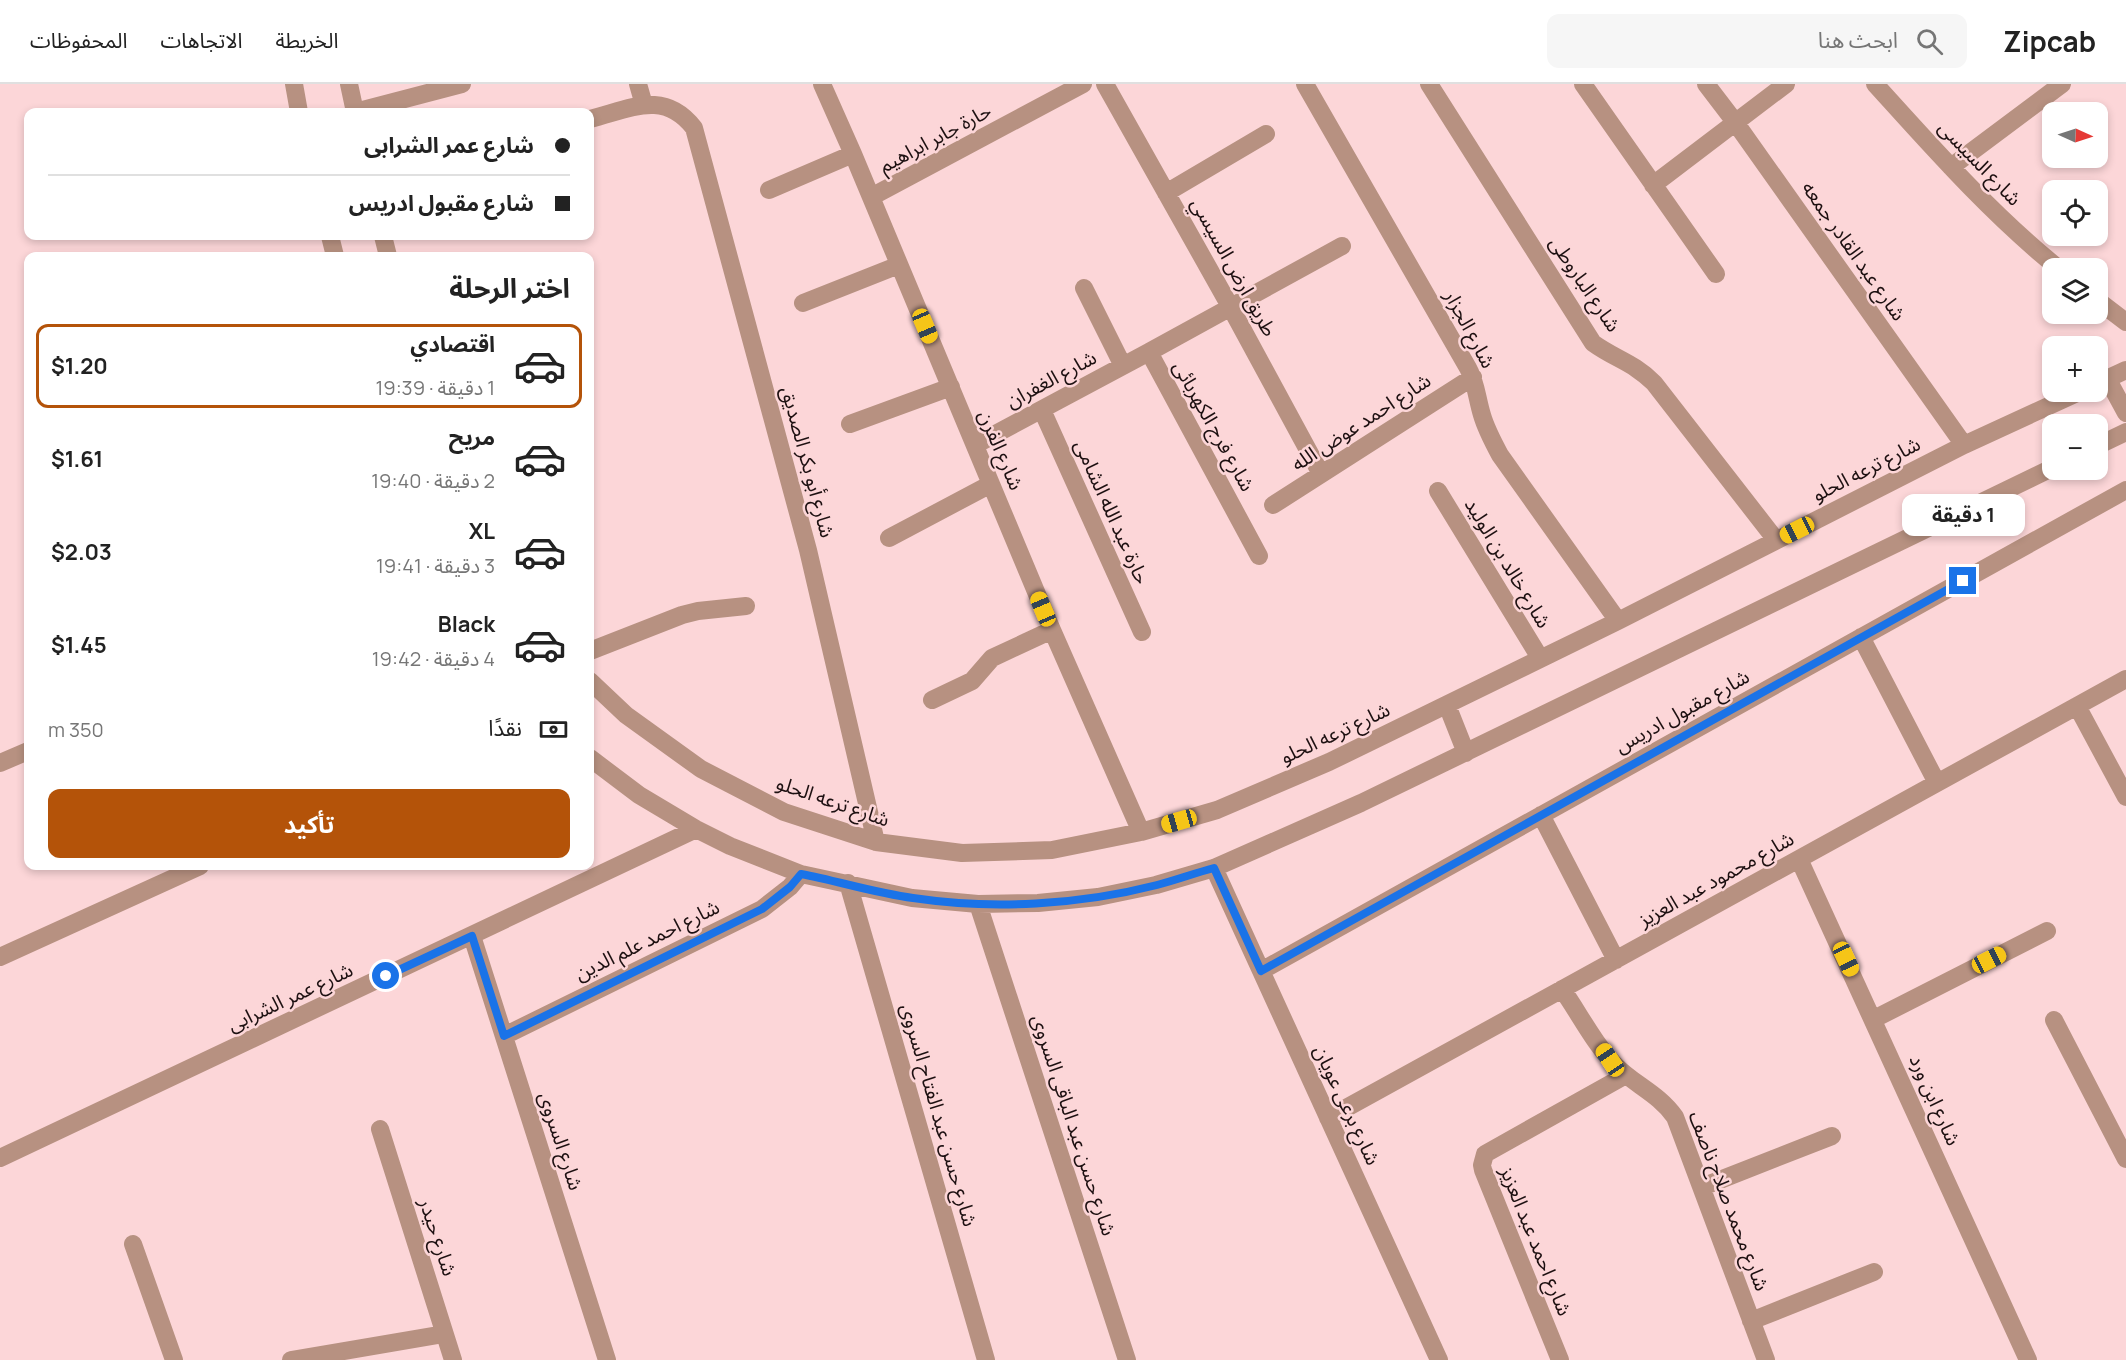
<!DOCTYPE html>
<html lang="ar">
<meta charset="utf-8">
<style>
body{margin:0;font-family:Manrope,"Noto Sans Arabic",sans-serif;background:#f6f6f6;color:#222;direction:rtl;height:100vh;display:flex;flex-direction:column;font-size:22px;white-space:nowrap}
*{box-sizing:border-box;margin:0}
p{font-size:20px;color:#767676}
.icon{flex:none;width:33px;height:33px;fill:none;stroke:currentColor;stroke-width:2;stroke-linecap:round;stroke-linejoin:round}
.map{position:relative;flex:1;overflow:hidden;direction:ltr}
.details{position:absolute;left:24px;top:168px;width:570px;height:618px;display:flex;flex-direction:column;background:#fff;border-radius:12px;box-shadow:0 3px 9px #0003;direction:rtl}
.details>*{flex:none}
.hud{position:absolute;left:24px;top:24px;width:570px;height:132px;border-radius:12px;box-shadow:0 3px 9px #0003;direction:rtl;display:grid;align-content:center;height:132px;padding:0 24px;background:#fff}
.needle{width:39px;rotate:93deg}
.tools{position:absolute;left:2042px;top:18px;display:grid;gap:12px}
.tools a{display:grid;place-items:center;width:66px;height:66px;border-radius:12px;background:#fff;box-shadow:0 3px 9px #0003;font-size:30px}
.end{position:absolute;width:27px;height:27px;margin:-14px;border:8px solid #1a73e8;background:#fff;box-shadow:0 0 0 3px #fff}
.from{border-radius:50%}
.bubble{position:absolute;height:42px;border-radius:12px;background:#fff;box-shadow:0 3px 9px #0003;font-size:20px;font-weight:700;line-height:42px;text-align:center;direction:rtl}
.car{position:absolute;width:18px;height:36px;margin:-18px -9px;border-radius:8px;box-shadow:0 0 4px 2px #0007;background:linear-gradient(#f5c518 24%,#345 0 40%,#f5c518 0 76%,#345 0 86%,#f5c518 0)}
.hud b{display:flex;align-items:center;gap:21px;height:57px;font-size:22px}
.hud b+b{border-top:2px solid #e0e0e0}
.hud i{width:15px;height:15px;background:#222}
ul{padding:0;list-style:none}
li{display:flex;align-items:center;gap:18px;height:84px;margin:0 12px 9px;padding:0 12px;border:3px solid transparent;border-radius:12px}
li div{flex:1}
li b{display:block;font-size:22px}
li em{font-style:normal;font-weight:700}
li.current{border-color:#b45309}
li>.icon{width:54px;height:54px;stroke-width:1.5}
h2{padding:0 24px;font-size:27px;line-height:72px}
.pay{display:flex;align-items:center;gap:15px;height:66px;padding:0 24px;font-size:22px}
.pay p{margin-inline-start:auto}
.primary-button{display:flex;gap:12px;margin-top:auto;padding:12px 24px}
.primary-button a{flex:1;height:69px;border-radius:12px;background:#b45309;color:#fff;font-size:24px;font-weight:700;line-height:69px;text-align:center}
header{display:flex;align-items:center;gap:36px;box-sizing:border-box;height:84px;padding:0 30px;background:#fff;border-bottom:2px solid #e0e0e0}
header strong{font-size:28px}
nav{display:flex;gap:33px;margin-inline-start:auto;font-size:21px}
.search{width:420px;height:54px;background:#f6f6f6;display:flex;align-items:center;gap:15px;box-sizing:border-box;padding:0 21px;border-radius:12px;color:#767676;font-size:22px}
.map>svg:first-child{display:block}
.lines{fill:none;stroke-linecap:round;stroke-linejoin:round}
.minor{stroke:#b79181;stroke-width:18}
.route{stroke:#1a73e8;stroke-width:8}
.labels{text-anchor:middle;stroke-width:5;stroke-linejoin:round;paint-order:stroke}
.street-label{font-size:20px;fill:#1d1011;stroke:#fcd6d8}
</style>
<header>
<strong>Zipcab</strong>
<div class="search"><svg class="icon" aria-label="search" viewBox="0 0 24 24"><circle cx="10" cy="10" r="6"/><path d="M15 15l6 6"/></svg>ابحث هنا</div>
<nav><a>الخريطة</a><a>الاتجاهات</a><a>المحفوظات</a></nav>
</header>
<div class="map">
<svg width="2126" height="1276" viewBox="0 0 2126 1276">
<rect width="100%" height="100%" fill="#fcd6d8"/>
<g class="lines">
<path class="minor" d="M294,0L299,28
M349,0L355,28
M638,0L644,21
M822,0L853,70L1052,546L1141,748
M1105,0L1231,224L1321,390
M1305,0L1468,284C1476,298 1477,315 1482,331C1486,345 1493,358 1500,371L1618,537
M1429,0L1593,259C1615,275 1633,278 1654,299L1776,456
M1583,0L1716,190
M1706,0L1735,38L1964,361
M1875,0C1933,64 1991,130 2058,184
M355,28L462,0
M590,35C630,25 664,5 694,44L808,466L876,758
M1951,83L2062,0
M1653,101L1786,0
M769,106L853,70
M1166,109L1266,50
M871,113L1083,0
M330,152L335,172
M383,152L388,172
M1084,204L1123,282
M2097,216L2126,238
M803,219L899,181
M2107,294L2126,329
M2098,299L2126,286
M1042,326L1142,548
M850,340L951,303
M975,361L1149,268
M2097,362L2126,348
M1438,407L1540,574
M1273,421L1473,293
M889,454L991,400
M1259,472L1149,268L1342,162
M1861,553L1937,699
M590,567L682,531L698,527L746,522
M590,597L626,631L701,685L784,728L876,758L962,769L1052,766L1141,748L1217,726L1329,678L1618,537L1964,361L2079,308
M932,616L972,597L992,574L1052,546
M1447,621L1466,669
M2077,622L2126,713
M590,674L639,711L696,745L730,762L801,790L912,814L978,820L1038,819L1098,813L1156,801L1214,784L1361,719L2052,384
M0,679L28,667
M1541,731L1616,876
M1799,775L2028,1276
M1214,784L1439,1276
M848,799L986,1276
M978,820L1127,1276
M472,852L607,1276
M0,873L200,782
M1261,887L2126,406
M1562,905C1579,929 1595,961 1616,982C1635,1001 1659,1010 1675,1033L1766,1276
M1874,935L2047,847
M2054,936L2126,1075
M504,952L762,825L790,803L801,790
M1328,1034L2126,595
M380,1045L453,1276
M0,1074L696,745
M1702,1103L1832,1052
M133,1160L174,1276
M1751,1237L1874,1188
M291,1276L444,1250
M1560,1276L1483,1086L1482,1081L1485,1070L1626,991"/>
</g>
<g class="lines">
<path class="route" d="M386,892L472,852L504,952L762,825L790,803L801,790C838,797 875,809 913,814C993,826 1079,821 1157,801C1176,796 1195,789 1214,784L1261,887L1963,497"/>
</g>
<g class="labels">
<g class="street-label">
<text transform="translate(935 54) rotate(-28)" y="7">حارة جابر ابراهيم</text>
<text transform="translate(1980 79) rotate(46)" y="7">شارع السيسى</text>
<text transform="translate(1854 167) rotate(55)" y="7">شارع عبد القادر جمعه</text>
<text transform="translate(1234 183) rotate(61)" y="7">طريق ارض السيسي</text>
<text transform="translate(1585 200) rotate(56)" y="7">شارع الباروطى</text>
<text transform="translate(1470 245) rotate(62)" y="7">شارع الجزار</text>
<text transform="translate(1051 295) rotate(-28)" y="7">شارع الغفران</text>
<text transform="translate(1361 338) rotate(-33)" y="7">شارع احمد عوض الله</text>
<text transform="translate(1214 342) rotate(61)" y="7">شارع فرج الكهربائى</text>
<text transform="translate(1001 366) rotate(67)" y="7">شارع الفرن</text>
<text transform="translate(808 378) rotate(75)" y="7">شارع أبو بكر الصديق</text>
<text transform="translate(1866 385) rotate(-27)" y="7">شارع ترعه الحلو</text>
<text transform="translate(1112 428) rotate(66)" y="7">حارة عبد الله الشامى</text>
<text transform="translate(1508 479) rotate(59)" y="7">شارع خالد بن الوليد</text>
<text transform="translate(1682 627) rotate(-29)" y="7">شارع مقبول ادريس</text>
<text transform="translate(1335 649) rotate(-25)" y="7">شارع ترعه الحلو</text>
<text transform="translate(833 717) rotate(19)" y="7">شارع ترعه الحلو</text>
<text transform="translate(1716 795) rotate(-29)" y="7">شارع محمود عبد العزيز</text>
<text transform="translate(647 856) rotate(-26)" y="7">شارع احمد علم الدين</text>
<text transform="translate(290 913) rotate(-25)" y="7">شارع عمر الشرابى</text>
<text transform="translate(1935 1016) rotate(66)" y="7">شارع ابن ورد</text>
<text transform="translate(1347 1021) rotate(65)" y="7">شارع برعى عويان</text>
<text transform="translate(939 1031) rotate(74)" y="7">شارع حسن عبد الفتاح السروى</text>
<text transform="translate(1074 1041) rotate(72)" y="7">شارع حسن عبد الباقى السروى</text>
<text transform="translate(561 1057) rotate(72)" y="7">شارع السروى</text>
<text transform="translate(1729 1117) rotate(69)" y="7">شارع محمد صلاح ناصف</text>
<text transform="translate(438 1153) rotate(72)" y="7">شارع حيدر</text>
<text transform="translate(1536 1157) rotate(68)" y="7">شارع احمد عبد العزيز</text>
</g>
</g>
</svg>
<div class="tools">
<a><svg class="needle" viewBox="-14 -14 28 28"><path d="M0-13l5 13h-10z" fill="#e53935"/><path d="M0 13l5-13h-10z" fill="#767676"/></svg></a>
<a><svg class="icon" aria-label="locate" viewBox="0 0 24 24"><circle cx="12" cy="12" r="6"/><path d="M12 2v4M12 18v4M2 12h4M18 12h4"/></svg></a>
<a><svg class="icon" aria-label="layers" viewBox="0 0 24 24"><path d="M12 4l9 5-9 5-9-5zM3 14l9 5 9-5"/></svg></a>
<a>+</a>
<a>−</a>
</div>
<i class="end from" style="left:386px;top:892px"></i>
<i class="end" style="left:1963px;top:497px"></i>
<div class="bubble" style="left:1902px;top:410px;width:123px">1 دقيقة</div>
<i class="car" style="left:925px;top:242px;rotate:157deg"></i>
<i class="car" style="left:1797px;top:446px;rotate:243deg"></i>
<i class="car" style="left:1043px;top:525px;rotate:337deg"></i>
<i class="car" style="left:1179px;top:737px;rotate:254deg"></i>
<i class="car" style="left:1846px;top:875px;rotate:155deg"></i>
<i class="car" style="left:1989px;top:876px;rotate:63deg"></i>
<i class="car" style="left:1610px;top:976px;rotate:326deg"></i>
<div class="hud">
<b><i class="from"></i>شارع عمر الشرابى</b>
<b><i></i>شارع مقبول ادريس</b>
</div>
<section class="details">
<h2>اختر الرحلة</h2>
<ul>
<li class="current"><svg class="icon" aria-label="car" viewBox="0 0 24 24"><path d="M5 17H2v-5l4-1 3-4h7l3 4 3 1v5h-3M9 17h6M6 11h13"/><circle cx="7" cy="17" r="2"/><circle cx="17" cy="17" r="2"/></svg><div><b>اقتصادي</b><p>1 دقيقة · 19:39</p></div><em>$1.20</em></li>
<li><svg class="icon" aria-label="car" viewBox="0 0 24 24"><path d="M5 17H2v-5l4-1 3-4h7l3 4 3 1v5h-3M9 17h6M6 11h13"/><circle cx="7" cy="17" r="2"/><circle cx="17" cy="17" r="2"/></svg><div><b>مريح</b><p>2 دقيقة · 19:40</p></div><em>$1.61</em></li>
<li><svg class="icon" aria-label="car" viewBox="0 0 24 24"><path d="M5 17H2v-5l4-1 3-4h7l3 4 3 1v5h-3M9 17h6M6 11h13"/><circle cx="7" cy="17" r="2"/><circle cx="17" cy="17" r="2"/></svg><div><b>XL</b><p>3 دقيقة · 19:41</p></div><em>$2.03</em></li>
<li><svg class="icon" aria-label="car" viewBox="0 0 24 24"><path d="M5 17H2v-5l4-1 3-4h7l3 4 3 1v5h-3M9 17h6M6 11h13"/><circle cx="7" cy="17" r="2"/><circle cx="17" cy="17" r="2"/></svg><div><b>Black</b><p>4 دقيقة · 19:42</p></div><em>$1.45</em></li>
</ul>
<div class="pay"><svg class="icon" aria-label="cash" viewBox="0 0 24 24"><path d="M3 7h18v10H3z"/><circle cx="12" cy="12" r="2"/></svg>نقدًا<p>350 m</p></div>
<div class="primary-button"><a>تأكيد</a></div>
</section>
</div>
